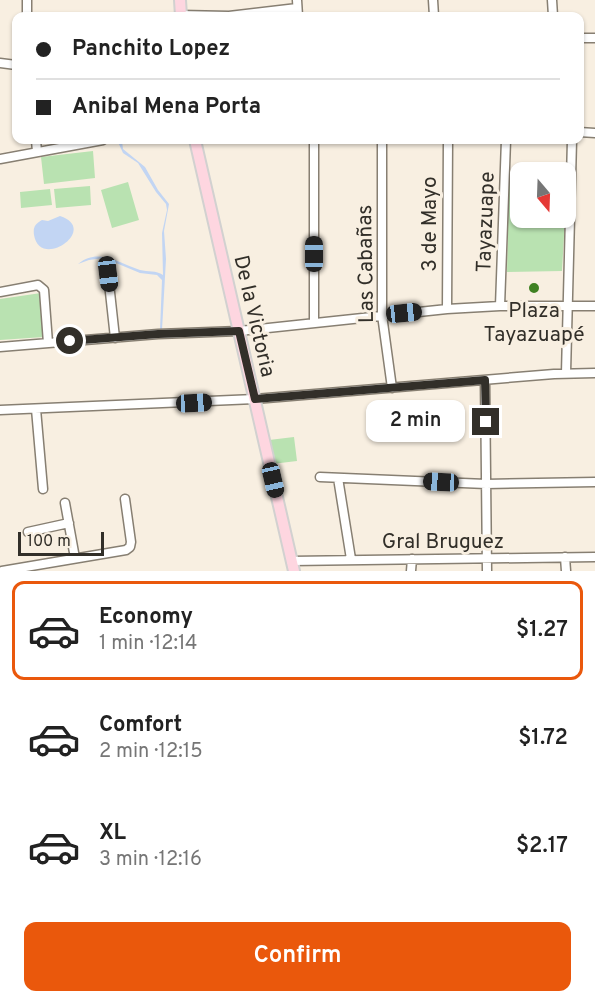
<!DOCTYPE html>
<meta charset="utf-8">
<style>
body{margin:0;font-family:Overpass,sans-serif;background:#f6f6f6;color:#222;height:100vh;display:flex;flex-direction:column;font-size:22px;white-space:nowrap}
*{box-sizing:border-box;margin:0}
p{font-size:20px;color:#767676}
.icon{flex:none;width:33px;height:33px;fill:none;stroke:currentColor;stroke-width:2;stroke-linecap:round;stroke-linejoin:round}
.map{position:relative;height:571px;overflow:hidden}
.details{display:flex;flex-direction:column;background:#fff;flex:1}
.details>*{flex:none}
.hud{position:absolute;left:12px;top:12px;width:572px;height:132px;border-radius:12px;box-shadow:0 2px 4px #0004;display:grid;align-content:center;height:132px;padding:0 24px;background:#fff}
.needle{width:39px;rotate:161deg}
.fabs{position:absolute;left:510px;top:162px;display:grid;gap:12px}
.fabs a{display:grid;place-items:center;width:66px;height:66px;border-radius:12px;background:#fff;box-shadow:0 2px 4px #0004;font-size:30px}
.scale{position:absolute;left:18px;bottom:15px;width:86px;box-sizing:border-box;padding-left:6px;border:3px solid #322f29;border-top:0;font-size:16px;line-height:21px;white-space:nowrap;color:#322f29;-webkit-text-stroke:4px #f8efe1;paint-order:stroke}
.end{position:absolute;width:27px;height:27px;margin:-14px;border:8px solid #322f29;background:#fff;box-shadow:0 0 0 3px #fff}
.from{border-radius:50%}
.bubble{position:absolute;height:42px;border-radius:12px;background:#fff;box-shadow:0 2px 4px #0004;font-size:20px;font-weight:600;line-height:42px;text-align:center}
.car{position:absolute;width:18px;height:36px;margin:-18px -9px;border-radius:8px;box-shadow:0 0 4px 2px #0007;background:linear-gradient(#222 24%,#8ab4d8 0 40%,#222 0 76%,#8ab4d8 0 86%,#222 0)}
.hud b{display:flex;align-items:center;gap:21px;height:57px;font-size:22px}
.hud b+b{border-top:2px solid #e0e0e0}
.hud i{width:15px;height:15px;background:#222}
ul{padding:10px 0 0;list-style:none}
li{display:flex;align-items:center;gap:18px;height:99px;margin:0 12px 9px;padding:0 12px;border:3px solid transparent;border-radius:12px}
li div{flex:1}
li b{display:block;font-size:22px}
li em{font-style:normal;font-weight:600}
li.current{border-color:#ea580c}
li>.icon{width:54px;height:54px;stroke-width:1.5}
.button{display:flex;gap:12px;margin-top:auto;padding:12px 24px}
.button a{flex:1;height:69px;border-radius:12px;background:#ea580c;color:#fff;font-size:24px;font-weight:600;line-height:69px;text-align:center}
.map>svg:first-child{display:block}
.green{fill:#b9e2b1}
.water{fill:#c2d5f3}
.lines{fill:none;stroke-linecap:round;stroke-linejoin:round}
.minor-casing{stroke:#877f72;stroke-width:11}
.major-casing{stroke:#d2d1d0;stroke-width:14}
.minor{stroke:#fff;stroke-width:8}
.major{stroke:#fed6e0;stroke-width:10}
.route{stroke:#322f29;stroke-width:8}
.poi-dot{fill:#3f8122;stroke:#f8efe1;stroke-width:2}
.labels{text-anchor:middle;stroke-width:6;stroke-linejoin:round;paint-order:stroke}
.street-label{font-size:21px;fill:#322f29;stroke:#f8efe1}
.poi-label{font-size:21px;fill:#322f29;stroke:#f8efe1}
</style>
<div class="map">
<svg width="595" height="571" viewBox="0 0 595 571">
<rect width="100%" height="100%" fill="#f8efe1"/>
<path class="green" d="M93,151L95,178L44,184L41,157Z
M509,180H520V218H565L562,271L507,272Z
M128,182L139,220L112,228L101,190Z
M90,186L91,205L56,208L54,189Z
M50,189L52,205L21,208L20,192Z
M41,293L44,337L0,340V299Z
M294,437L297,461L272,464L269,440Z"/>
<path class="water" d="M122,141L123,149L145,167L158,190L169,204L164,231L166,259L162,330H160L162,280L157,275L140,273L104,258L89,260L78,264C98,247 119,263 140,270C148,272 156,270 163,275L162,233L167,210L166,204L156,192L138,163L123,153L118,142Z
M60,216C100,229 40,271 34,235C33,227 35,224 42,220L48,221Z"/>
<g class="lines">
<defs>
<path id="minor" d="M27,0V16
M297,0L298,16
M433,0L434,16
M552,0L553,16
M181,15L229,16L297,8
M579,38H595
M0,63L16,65
M579,132L595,133
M36,140L37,152
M382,140V315L392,388
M0,159L103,140
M105,268L108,274L115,338
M0,292L38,285L44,290L48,343
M500,306L506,140
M447,309L448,140
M314,322V140
M0,347L158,334L239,331L447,309L500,306H595
M566,373L572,140
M485,380L487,571
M36,409L43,489
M0,410L255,399L554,374L595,373
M320,477L486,484L595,482
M338,478L351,559
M65,503L75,558
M28,532L69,523
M565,557L566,571
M291,561L595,557
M2,571L126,550L130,547L131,542L125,499
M411,571L412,559"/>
<path id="major" d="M180,0L181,16
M195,140L294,571"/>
</defs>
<use href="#minor" class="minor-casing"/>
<use href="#major" class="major-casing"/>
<use href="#minor" class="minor"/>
<use href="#major" class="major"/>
</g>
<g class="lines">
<path class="route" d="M70,341L158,334L239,331L255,399L485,380L486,422"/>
</g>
<circle class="poi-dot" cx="534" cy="288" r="6"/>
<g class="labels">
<g class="street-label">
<text transform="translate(485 222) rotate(-88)" y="7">Tayazuape</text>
<text transform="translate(429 224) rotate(-90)" y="7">3 de Mayo</text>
<text transform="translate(365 264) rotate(-91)" y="7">Las Cabañas</text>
<text transform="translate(255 316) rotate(77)" y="7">De la Victoria</text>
<text x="443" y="548">Gral Bruguez</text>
</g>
<g class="poi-label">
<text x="534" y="317">Plaza<tspan x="534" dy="24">Tayazuapé</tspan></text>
</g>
</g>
</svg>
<div class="fabs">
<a><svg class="needle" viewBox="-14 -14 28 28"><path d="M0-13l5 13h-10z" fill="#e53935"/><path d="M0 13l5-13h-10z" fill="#767676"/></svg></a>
</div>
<div class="scale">100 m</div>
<i class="end from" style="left:70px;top:341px"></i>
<i class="end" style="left:486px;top:422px"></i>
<div class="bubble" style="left:366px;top:400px;width:99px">2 min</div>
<i class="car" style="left:314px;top:254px;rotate:0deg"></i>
<i class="car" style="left:108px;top:274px;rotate:173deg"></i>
<i class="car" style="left:404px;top:313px;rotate:84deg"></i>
<i class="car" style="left:194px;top:403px;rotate:87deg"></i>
<i class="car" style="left:273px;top:480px;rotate:167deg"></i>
<i class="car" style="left:441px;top:482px;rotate:273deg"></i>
<div class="hud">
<b><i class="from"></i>Panchito Lopez</b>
<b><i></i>Anibal Mena Porta</b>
</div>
</div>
<section class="details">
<ul>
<li class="current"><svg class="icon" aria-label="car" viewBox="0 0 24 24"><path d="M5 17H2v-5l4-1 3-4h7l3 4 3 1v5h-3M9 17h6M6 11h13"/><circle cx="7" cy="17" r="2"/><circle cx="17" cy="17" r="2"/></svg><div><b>Economy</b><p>1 min · 12:14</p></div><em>$1.27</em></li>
<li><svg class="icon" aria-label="car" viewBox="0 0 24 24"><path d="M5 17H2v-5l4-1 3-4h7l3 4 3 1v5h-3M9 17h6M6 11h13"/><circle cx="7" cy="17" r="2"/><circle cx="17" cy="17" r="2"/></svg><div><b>Comfort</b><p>2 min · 12:15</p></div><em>$1.72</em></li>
<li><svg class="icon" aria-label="car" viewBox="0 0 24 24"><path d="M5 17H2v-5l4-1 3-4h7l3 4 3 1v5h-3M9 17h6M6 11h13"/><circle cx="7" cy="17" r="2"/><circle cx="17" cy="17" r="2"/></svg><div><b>XL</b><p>3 min · 12:16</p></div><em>$2.17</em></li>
</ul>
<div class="button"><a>Confirm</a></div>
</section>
